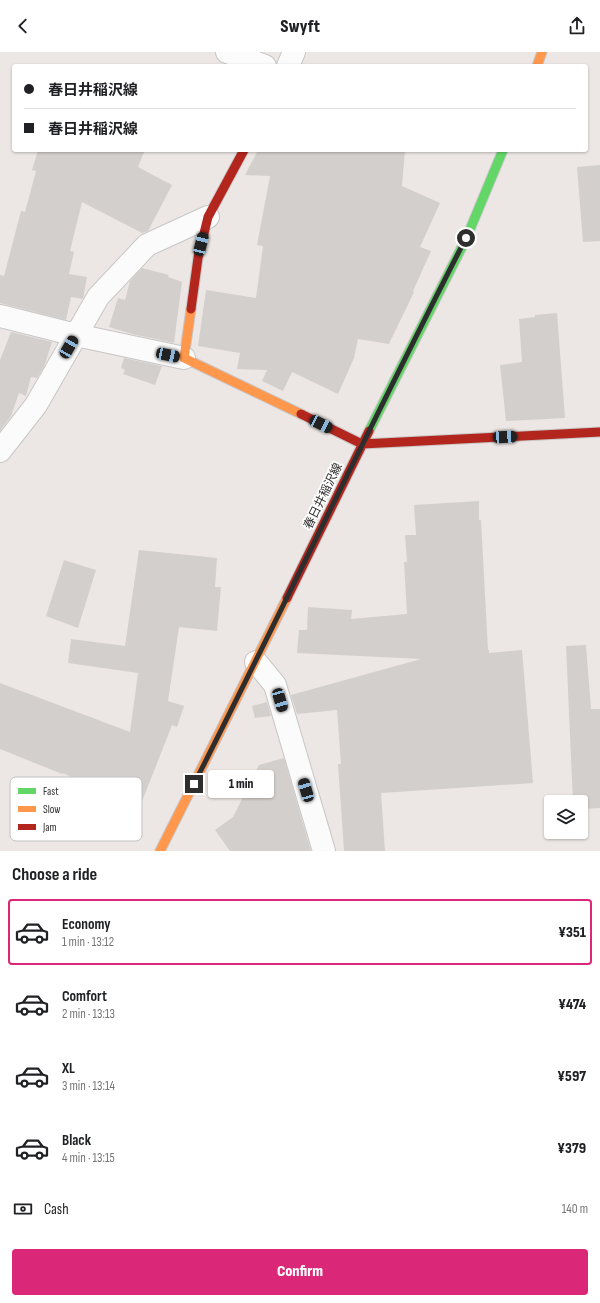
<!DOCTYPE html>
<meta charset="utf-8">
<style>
body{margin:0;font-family:"Sofia Sans Condensed","Noto Sans JP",sans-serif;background:#f2f2f2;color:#202124;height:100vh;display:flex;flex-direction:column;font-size:15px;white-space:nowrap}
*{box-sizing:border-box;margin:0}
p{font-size:13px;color:#757577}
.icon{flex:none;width:22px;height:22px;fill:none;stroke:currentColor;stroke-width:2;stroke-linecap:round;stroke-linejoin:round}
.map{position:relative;height:799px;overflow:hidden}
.side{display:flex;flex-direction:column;background:#fff;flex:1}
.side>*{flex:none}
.banner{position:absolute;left:12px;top:12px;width:576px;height:88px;border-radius:4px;box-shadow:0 1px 3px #0004;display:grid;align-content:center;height:88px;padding:0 12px;background:#fff}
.buttons{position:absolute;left:544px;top:743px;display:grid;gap:8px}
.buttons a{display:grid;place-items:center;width:44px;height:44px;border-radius:4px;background:#fff;box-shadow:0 1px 3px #0004;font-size:20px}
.end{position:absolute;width:18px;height:18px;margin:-9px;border:5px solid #2e2e2e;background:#fff;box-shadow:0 0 0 2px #fff}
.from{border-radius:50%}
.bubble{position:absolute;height:28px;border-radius:4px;background:#fff;box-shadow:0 1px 3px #0004;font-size:13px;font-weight:800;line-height:28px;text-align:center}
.car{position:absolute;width:12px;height:24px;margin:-12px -6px;border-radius:5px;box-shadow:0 0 3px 1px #0007;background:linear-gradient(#222 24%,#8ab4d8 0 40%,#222 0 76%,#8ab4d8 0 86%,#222 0)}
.banner b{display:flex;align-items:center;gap:14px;height:38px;font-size:15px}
.banner b+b{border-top:1px solid #e0e0e0}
.banner i{width:10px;height:10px;background:#202124}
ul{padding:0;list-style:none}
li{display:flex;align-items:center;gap:12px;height:66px;margin:0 8px 6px;padding:0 4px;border:2px solid transparent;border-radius:4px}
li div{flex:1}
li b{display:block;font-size:15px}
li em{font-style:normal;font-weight:800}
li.current{border-color:#db2777}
li>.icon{width:36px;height:36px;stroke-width:1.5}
h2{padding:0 12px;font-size:18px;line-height:48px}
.pay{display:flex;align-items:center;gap:10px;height:44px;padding:0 12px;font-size:15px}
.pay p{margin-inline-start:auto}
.action{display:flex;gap:8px;margin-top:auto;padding:8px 12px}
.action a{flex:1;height:46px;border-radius:4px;background:#db2777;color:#fff;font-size:16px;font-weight:800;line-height:46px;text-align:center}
header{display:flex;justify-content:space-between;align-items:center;height:52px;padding:0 12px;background:#fff;font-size:18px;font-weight:800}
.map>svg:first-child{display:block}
.building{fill:#d3cfcd}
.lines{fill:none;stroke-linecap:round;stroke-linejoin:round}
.street-casing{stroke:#c8c6c6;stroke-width:24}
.fast-casing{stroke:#c8c6c6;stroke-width:11}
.slow-casing{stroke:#c8c6c6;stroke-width:11}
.jam-casing{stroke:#c8c6c6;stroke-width:11}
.street{stroke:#fcfbfb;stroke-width:22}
.fast{stroke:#63d668;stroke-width:9}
.slow{stroke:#ff974d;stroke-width:9}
.jam{stroke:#b3261e;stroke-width:9}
.route{stroke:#2e2e2e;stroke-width:5}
.labels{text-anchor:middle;stroke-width:3.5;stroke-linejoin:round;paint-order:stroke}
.street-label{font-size:12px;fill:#2e2e2e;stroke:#fff}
.key{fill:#fff;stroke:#c0c0c0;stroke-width:1}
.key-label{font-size:11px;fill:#2e2e2e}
</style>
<header><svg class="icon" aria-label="back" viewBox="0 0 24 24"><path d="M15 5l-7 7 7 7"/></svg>Swyft<svg class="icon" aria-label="share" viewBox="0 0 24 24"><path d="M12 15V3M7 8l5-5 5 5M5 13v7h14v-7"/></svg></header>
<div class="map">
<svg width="600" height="799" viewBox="0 0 600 799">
<rect width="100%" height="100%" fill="#ece7e4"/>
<path class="building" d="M38,98H145L138,115L172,133L148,179L142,181L82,150L70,199L74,200L69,222L87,225L83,247L71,245L66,268L0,251V223L4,224L21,159L25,160L36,119L32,118Z
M258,98H405L402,134L440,151L420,195L431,199L413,239L414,240L389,292L358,287L354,306L338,342L292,320L283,339L262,329L267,318L237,317L240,301L198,294L206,238L256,246L263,194L257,193L270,124L245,123Z
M600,113V189L583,190L577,115Z
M142,216L169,223L168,225L182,230L174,291L132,282L109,275L118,246L125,248L130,229Z
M557,261L565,366L506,369L500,313L522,310L519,267L535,265V263Z
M11,280L52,290L44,315L37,326L31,325L26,344L19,341L11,364L0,379V308Z
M124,306L162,314L155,333L123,322L125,318L121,316Z
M479,449V468H481L488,598H489V601L522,598L533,731L381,741L385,799H344L338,712H341L337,658L297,662L291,643L421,607L297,601L299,578H307L308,555L352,558L351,567L407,562L404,510H407L405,483H416L414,453Z
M139,498L217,506L215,535H221L217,579L179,575L168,649L184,654L177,675L172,673L141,752L62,721V722L0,697V631L130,680L138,621L68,611L71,587L125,594Z
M64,508L96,518L78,576L46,564Z
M586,593L591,657H600V756L581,757V750H573L566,594Z
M267,650L271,664L255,666L252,654Z
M284,706L311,799H230L215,778L233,765L259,713Z"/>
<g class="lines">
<defs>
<path id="street" d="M227,0L265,14
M288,14L294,0
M0,264L76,283L184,306
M0,399L36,353L98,245L147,193L208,165
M256,610L275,633L324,799"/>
<path id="fast" d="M369,379L466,187L503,98"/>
<path id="slow" d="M537,14L542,0
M191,257L184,306L301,362
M160,799L287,546"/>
<path id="jam" d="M191,257L198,206L208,165L244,98
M301,362L362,392L600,380
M287,546L369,379"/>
</defs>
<use href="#street" class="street-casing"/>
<use href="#fast" class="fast-casing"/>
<use href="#slow" class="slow-casing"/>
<use href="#jam" class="jam-casing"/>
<use href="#street" class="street"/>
<use href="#fast" class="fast"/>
<use href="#slow" class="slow"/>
<use href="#jam" class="jam"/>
</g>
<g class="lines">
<path class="route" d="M194,732C286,551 373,367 466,186"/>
</g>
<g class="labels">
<g class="street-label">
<text transform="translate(323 444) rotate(-64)" y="4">春日井稲沢線</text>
</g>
</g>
<rect x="10" y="725" width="132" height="64" rx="6" class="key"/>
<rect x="18" y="736" width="18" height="6" fill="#63d668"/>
<rect x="18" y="754" width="18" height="6" fill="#ff974d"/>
<rect x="18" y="772" width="18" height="6" fill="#b3261e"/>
<g class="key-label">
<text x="43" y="743">Fast</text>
<text x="43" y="761">Slow</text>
<text x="43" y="779">Jam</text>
</g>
</svg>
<div class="buttons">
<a><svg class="icon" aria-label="layers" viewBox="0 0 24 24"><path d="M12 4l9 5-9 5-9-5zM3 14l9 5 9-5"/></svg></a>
</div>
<i class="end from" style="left:466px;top:186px"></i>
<i class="end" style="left:194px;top:732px"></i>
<div class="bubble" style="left:208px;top:718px;width:66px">1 min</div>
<i class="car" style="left:201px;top:192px;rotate:14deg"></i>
<i class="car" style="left:69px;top:295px;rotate:30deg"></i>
<i class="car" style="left:168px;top:303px;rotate:102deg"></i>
<i class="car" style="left:321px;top:372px;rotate:116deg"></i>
<i class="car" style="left:505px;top:385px;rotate:87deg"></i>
<i class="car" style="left:280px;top:648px;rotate:164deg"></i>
<i class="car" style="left:306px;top:738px;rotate:344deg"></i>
<div class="banner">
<b><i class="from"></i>春日井稲沢線</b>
<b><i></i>春日井稲沢線</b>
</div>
</div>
<section class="side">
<h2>Choose a ride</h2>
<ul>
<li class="current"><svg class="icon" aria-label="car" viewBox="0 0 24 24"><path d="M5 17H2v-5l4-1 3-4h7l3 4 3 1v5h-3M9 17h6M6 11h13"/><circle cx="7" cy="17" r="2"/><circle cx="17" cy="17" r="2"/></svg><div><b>Economy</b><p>1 min · 13:12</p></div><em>¥351</em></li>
<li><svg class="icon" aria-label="car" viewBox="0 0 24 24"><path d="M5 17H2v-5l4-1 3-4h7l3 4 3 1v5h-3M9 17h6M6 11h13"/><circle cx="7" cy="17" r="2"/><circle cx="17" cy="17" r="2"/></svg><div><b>Comfort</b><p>2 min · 13:13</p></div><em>¥474</em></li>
<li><svg class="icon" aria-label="car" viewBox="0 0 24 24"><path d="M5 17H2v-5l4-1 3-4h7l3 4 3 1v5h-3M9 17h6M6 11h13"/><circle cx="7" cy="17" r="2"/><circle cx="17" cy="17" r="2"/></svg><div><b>XL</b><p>3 min · 13:14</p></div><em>¥597</em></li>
<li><svg class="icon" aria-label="car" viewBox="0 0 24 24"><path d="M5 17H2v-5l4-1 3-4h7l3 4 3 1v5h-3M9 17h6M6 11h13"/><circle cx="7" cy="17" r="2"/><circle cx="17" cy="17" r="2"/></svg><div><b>Black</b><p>4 min · 13:15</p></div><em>¥379</em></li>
</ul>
<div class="pay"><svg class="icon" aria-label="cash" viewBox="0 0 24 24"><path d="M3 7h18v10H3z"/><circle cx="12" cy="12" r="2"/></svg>Cash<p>140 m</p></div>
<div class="action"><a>Confirm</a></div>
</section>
